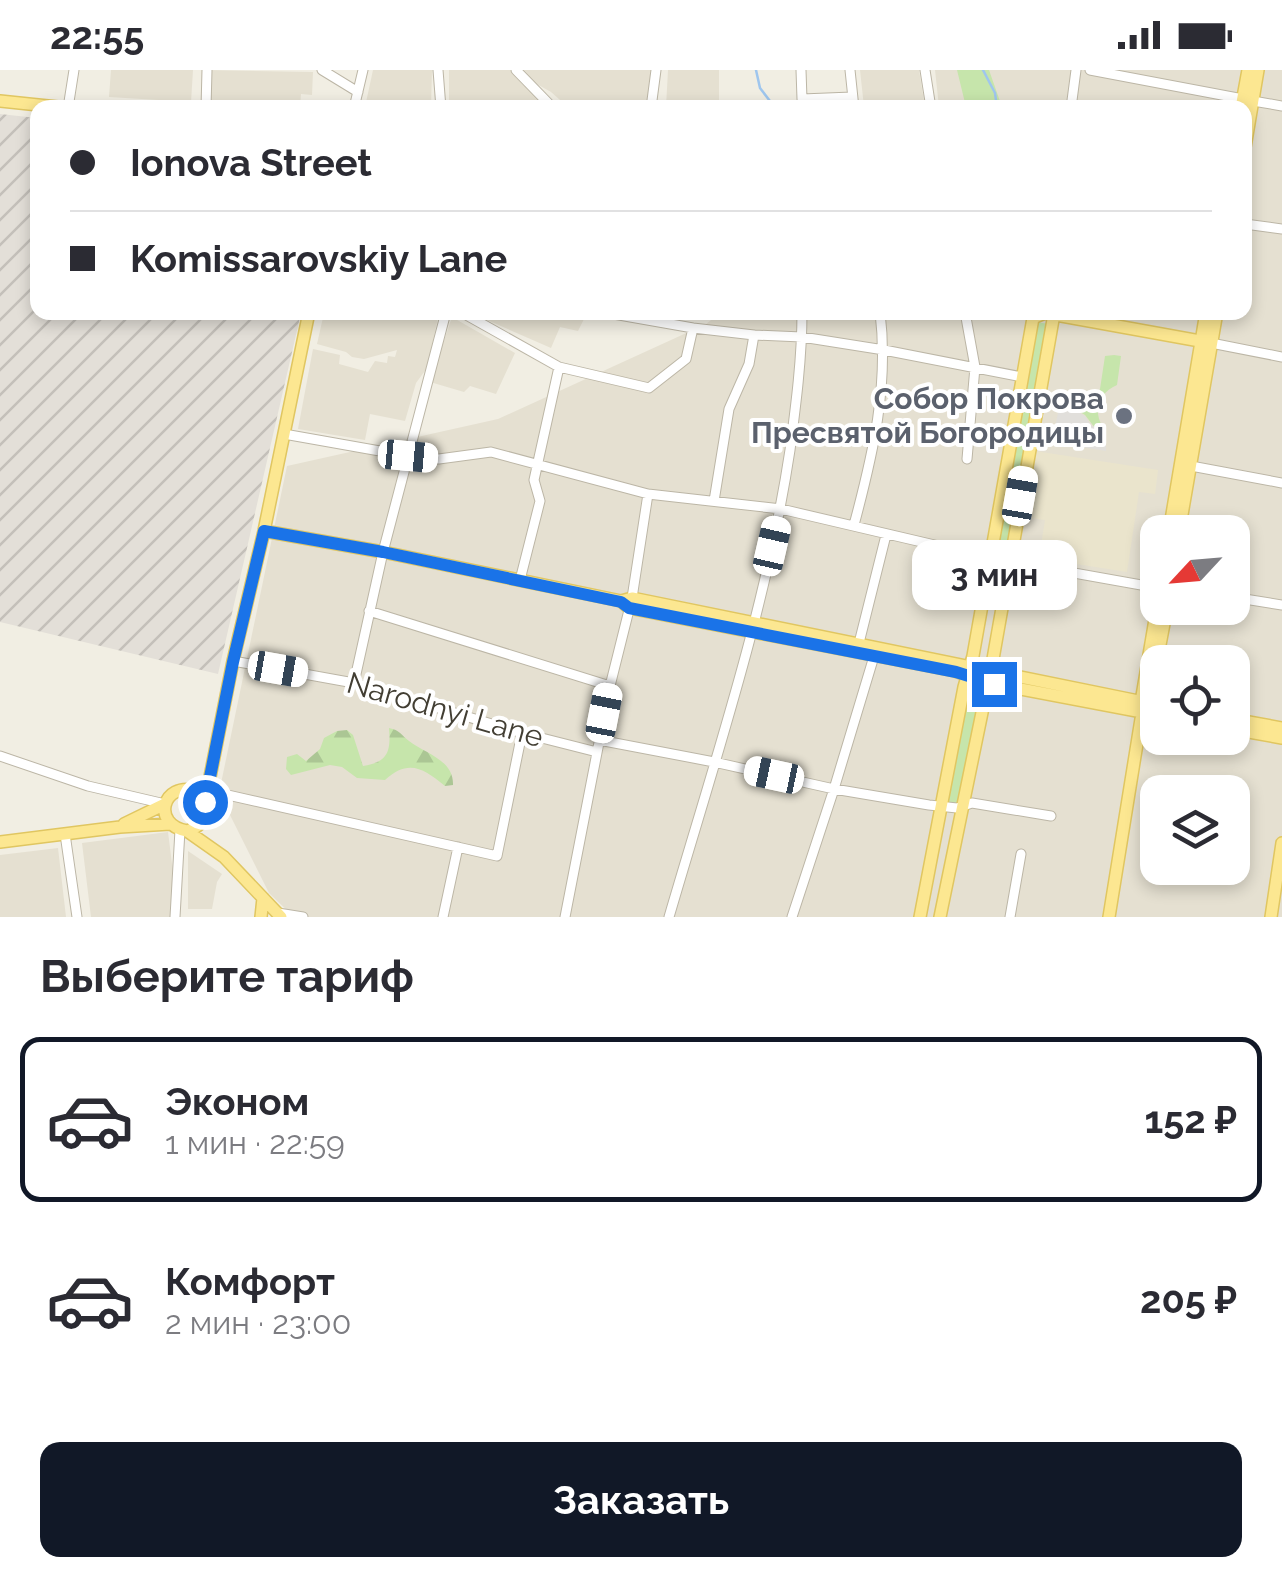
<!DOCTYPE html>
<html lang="ru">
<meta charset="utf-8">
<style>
body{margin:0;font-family:Raleway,sans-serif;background:#f2f2f3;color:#2b2b33;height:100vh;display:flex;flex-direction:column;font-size:38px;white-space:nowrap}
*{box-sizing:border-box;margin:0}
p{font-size:32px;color:#7c7c81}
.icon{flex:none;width:55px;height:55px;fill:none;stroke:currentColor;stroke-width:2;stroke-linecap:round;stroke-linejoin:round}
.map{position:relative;height:847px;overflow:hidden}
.drawer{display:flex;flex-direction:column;background:#fff;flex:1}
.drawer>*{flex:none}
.hud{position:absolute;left:30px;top:30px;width:1222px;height:220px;border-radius:20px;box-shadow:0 5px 15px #0003;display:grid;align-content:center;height:220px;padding:0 40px;background:#fff}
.needle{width:65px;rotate:244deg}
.tools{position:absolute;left:1140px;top:445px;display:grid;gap:20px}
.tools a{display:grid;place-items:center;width:110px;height:110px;border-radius:20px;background:#fff;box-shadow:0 5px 15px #0003;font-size:50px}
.end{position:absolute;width:45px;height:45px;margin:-22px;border:12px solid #1a73e8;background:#fff;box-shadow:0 0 0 5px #fff}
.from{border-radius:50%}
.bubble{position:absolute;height:70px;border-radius:20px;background:#fff;box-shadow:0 5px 15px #0003;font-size:32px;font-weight:700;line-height:70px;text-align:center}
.car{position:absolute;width:30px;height:60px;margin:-30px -15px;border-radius:12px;box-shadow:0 0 8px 2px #0007;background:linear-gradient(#fff 24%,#345 0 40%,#fff 0 76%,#345 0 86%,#fff 0)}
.hud b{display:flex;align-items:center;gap:35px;height:95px;font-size:38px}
.hud b+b{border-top:2px solid #e1e1e2}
.hud i{width:25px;height:25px;background:#2b2b33}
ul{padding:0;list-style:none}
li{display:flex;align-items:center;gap:30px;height:165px;margin:0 20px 15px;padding:0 20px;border:5px solid transparent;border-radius:20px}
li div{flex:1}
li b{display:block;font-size:38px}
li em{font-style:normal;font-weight:700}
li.selected{border-color:#111827}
li>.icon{width:90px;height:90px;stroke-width:1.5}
h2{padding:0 40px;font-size:45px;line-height:120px}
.button{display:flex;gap:20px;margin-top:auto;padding:20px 40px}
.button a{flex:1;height:115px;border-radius:20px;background:#111827;color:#fff;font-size:40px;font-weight:700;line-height:115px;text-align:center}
.status{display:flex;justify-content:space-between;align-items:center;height:70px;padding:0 50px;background:#fff;direction:ltr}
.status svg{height:28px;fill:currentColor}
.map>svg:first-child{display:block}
.residential{fill:#e5e0d1;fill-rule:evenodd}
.industrial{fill:url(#industrial-furrows)}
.education{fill:#eae4cc}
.green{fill:#c6e5ab}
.forest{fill:url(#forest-firs)}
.parking{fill:#e1dfdb}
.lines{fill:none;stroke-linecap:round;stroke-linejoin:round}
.stream{stroke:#9fc6ee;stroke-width:2.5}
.minor-casing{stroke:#bcb6a6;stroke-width:11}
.major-casing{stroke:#e0c661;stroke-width:14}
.minor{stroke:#fff;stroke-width:9}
.major{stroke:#fce791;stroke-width:11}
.route{stroke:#1a73e8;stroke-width:12}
.worship-dot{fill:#6b7280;stroke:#fff;stroke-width:4}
.labels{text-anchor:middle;stroke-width:8;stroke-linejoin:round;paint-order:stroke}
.worship-label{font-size:30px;font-weight:bold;fill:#5b616d;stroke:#fff;text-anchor:end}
.street-label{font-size:30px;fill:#423e33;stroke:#fff}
</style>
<div class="status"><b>22:55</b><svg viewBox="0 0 49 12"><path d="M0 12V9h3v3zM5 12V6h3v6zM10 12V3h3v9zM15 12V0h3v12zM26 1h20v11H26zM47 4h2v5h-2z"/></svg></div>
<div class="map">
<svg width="1282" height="847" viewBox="0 0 1282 847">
<defs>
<pattern id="industrial-furrows" width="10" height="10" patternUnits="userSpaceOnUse" patternTransform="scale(2.5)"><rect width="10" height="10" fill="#e3dfd8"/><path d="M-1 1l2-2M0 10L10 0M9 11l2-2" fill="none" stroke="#c4c0ba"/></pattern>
<pattern id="forest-firs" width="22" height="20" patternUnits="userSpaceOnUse" patternTransform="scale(2.5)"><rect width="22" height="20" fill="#c6e5ab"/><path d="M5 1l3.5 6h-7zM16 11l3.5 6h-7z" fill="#abc694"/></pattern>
</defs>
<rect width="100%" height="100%" fill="#f1eee3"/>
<path class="residential" d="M111,0H193L191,32L109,27Z
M206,0L313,2L312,25L301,24L300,37L205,34Z
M373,0H432L431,37H365Z
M449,0H510L548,37L449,38Z
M524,0H651L647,37H568L551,22L535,13Z
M668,0H719V33L709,35L708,37H666Z
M860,0H919L925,37H864Z
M935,0H1282V847H294L269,823L219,723L287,396L498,349L706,254L720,243L1245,242V38L939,37ZM1158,462H1232V538H1158ZM1158,592H1232V668H1158ZM1158,722H1232V798H1158Z
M324,243H439L427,298L416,313L405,351L370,344L365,370L298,359L313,279L340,285L339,294L368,302L375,291L387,293L388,286L395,287L397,280L364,289L352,287L346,282L317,274Z
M471,243L575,242L587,243L578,261L560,257L551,278Z
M452,247L515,283L496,324L470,316L464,322L430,312Z
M168,762L174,810L171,847H91L82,773Z
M58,778L66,847H0V785Z
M188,781L222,804L217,812L212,839H188Z"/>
<path class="industrial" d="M0,44L37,48L38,242L301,243L218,604L0,552Z"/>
<path class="education" d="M1035,381L1158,400L1155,424L1139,422L1127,502L1039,488L1045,450L1023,447Z"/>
<path class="green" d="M957,0H989L1002,37H966Z
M1036,252L1049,254L1008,485L996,483Z
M1114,285L1121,286L1117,315C1099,323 1093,339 1102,356L1095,358L1085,345L1072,337L1073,329L1091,333L1100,319L1105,286Z
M970,617L981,619L958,735L947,732Z"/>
<path class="forest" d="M389,658C400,660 401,665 409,671C426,684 454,690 453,715L445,716C424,699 409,688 385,710L357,708L342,697L330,695L291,705L286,699L287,687L297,684L306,691L320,679L324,668L337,661L347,660L353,665L363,696C388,692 391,682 389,658Z"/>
<path class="parking" d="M1059,338L1073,339L1085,346L1091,356L1099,358L1106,370V381L1062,374L1063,368L1053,367Z"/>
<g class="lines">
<path class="stream" d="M756,0L760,18L773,35L772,38
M983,0L995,23L997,38"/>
<defs>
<path id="minor" d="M322,0L358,22
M438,0L441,38
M516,0L553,38
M801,0L802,29L852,27
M850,0L854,38
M925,0L931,38
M1090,0L1243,29
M1253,31L1282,36
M68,38L74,0
M206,38L207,0
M354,38L363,0
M651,38L656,0
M1071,38L1076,0
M1245,154L1282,159
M461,242L559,297L649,318L686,289L693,258
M602,242L693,258L754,265L802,267L884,280L1022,307
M965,242L975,297L967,389
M1211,273L1282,287
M284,364L408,386L439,389L491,382L648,424L781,439L990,488L1158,518
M1191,396L1282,413
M714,431L729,339L749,294L754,265
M854,455C873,384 889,316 880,242
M520,510L540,431L534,410L559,297
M1232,527L1282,535
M369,541L610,616
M859,573L886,465
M233,591L354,613L522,663L597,682
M354,613L383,482L446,242
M599,670L714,692L834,719L929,735L957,738L972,733L1051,746
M0,686L88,716L165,734
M205,732L219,723L497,786L522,663
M65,764L77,847
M278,843L303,847
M175,847L180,760
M443,847L458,777
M565,847L610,616L632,528L648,424
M669,847C714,693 766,539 790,380C796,334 802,288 802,242
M792,847L834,719L875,583
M1010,847L1021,784"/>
<path id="major" d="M0,31L67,38
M1241,38L1248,0
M1245,77L1258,0
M264,461L383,482L621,531L629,538L955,601L994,614L1158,645
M1169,462L1206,242
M1179,462L1217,242
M621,531L632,528L1158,635
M1142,626L1158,532
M1232,649L1282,658
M1232,659L1282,668
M205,732L233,591L264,461L309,242
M124,754L165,734
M187,761C207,755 211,736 196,721C162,711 151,755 187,761L224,787L281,847
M0,772L120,757L170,754
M261,847L263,828
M920,847L964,617L973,586L1033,248L1045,243L1211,273
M940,847L993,589L1054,244
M1109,847L1141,649L1147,643L1167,538
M1271,847L1282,773"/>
</defs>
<use href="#minor" class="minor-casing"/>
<use href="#major" class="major-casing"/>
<use href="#minor" class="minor"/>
<use href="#major" class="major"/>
</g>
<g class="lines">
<path class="route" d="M205,732L233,592L264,461L383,482L621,532L629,538L956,602L994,614"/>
</g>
<circle class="worship-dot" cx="1124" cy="346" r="10"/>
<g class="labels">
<g class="worship-label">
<text x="1104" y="339">Собор Покрова<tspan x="1104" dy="34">Пресвятой Богородицы</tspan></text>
</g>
<g class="street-label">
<text transform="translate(445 640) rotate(16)" y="10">Narodnyi Lane</text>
</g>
</g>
</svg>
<div class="tools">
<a><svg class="needle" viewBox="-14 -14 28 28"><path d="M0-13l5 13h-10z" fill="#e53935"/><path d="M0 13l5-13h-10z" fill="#7c7c81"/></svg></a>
<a><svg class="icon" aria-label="locate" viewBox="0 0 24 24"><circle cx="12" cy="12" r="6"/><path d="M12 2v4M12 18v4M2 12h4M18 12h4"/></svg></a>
<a><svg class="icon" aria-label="layers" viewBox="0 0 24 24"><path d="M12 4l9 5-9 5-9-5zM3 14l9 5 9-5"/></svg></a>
</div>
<i class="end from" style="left:205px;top:732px"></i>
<i class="end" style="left:994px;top:614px"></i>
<div class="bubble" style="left:912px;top:470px;width:165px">3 мин</div>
<i class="car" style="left:408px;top:386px;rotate:95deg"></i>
<i class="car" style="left:1020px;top:426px;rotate:10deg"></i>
<i class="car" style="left:772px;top:476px;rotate:13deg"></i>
<i class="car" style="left:278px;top:599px;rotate:100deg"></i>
<i class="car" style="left:604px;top:643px;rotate:11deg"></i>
<i class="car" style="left:774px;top:705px;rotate:282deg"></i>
<div class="hud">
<b><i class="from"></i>Ionova Street</b>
<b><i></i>Komissarovskiy Lane</b>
</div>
</div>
<section class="drawer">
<h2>Выберите тариф</h2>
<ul>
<li class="selected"><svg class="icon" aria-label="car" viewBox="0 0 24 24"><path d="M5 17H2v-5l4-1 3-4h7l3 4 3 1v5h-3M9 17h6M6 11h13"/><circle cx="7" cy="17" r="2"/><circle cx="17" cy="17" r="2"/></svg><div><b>Эконом</b><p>1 мин · 22:59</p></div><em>152 ₽</em></li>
<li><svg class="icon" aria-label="car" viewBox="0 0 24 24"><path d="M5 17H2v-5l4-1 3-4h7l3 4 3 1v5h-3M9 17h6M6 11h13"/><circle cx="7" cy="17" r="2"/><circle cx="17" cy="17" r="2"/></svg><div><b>Комфорт</b><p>2 мин · 23:00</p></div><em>205 ₽</em></li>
</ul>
<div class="button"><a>Заказать</a></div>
</section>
